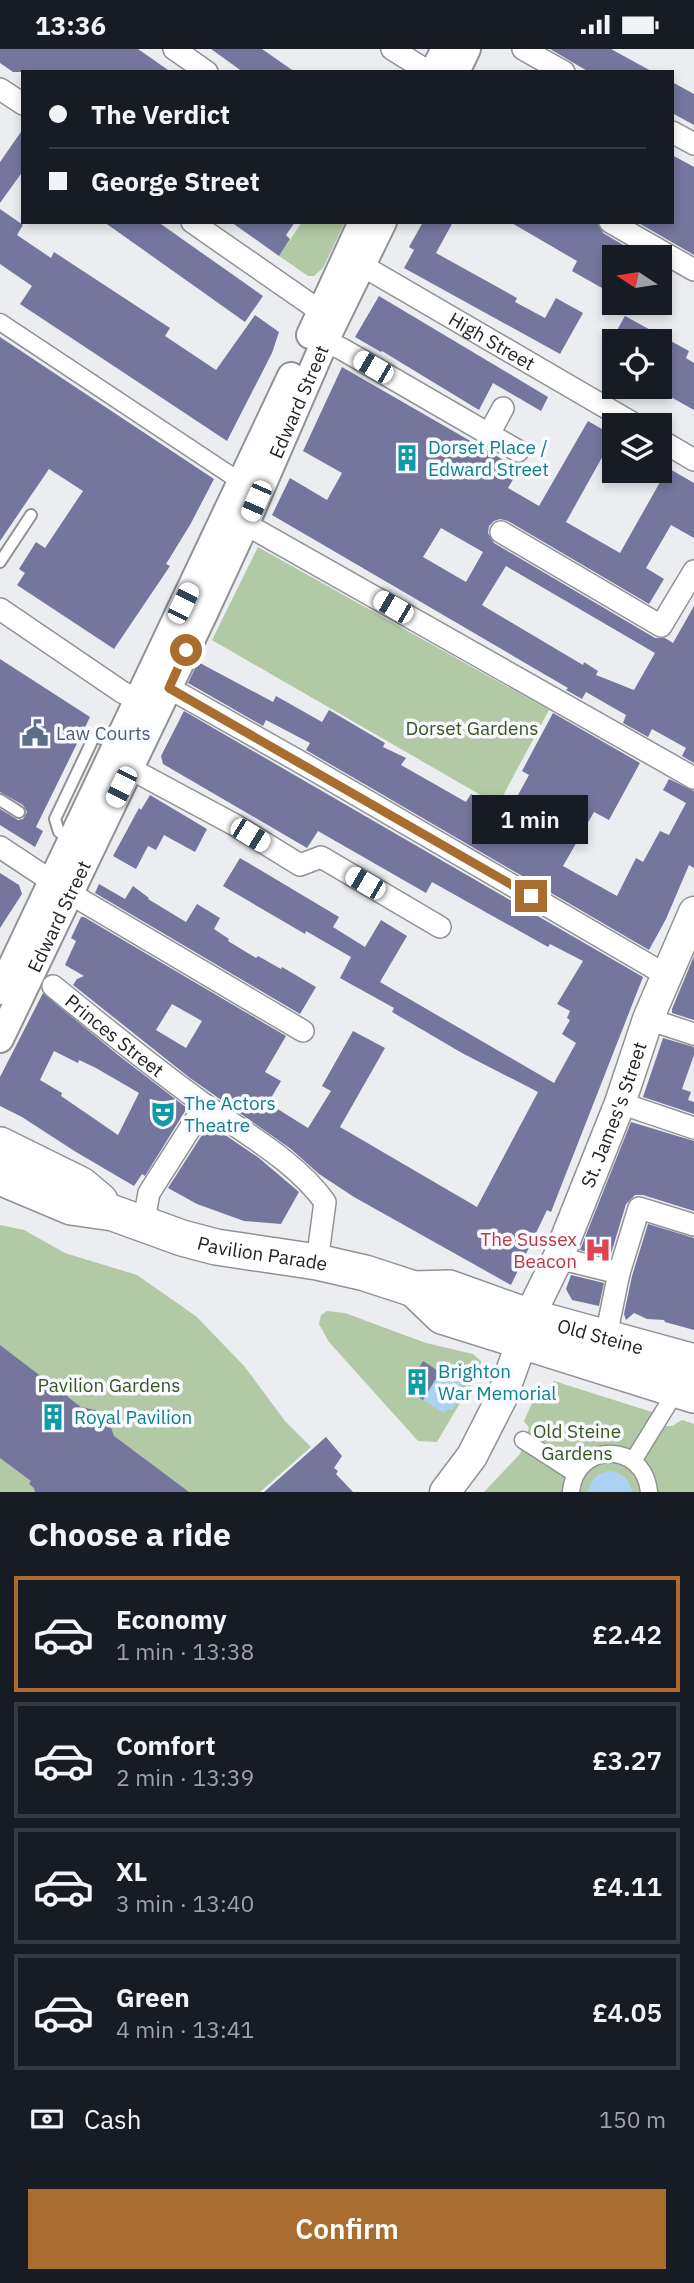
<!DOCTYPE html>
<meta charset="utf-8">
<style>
body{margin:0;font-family:"IBM Plex Sans",sans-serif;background:#242831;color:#f1f3f6;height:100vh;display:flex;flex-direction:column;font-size:26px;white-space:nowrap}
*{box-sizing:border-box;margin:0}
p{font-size:23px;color:#9ea1a6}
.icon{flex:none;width:38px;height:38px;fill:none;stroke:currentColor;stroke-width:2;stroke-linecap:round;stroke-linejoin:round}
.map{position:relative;height:1443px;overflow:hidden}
.details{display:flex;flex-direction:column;background:#171b24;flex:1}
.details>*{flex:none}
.banner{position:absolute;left:21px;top:21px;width:653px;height:154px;border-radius:0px;box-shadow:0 4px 10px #0003;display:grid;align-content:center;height:154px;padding:0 28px;background:#171b24}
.needle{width:46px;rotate:282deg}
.tools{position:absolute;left:602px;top:196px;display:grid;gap:14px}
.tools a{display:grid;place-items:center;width:70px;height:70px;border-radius:0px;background:#171b24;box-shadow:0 4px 10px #0003;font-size:35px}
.end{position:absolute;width:32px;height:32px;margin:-16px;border:9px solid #aa6d30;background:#fff;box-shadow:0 0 0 4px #fff}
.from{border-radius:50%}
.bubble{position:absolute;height:49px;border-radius:0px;background:#171b24;box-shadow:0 4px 10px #0003;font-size:23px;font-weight:600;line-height:49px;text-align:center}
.car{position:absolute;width:21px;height:42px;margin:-21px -10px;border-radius:9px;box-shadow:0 0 5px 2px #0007;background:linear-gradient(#fff 24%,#345 0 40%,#fff 0 76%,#345 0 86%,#fff 0)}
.banner b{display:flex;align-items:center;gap:24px;height:66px;font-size:26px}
.banner b+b{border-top:2px solid #363941}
.banner i{width:18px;height:18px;background:#f1f3f6}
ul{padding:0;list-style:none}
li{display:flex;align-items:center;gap:21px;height:116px;margin:0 14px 10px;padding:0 14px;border:4px solid #363941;border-radius:0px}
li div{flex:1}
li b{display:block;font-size:26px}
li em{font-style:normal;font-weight:600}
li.on{border-color:#aa6d30}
li>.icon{width:63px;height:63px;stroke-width:1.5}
h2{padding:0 28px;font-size:32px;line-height:84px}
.pay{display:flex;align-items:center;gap:18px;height:77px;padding:0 28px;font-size:26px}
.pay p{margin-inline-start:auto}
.primary-button{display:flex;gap:14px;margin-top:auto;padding:14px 28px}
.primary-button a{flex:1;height:80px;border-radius:0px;background:#aa6d30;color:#fff;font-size:28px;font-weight:600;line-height:80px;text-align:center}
.status{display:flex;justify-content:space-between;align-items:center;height:49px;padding:0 35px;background:#171b24;direction:ltr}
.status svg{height:19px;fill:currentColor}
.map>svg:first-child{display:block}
.green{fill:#b2c9a5}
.water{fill:#acd2f3}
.building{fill:#74769e;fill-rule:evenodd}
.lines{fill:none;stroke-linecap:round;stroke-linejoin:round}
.service-casing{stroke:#919296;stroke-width:14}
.pedestrian-casing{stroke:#919296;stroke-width:19}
.minor-casing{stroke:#919296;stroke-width:24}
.tertiary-casing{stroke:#919296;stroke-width:30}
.secondary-casing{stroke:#919296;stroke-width:33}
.trunk-casing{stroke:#919296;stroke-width:38}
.service{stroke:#fff;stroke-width:10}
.pedestrian{stroke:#fff;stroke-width:16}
.minor{stroke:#fff;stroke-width:21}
.tertiary{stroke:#fff;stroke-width:26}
.secondary{stroke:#fff;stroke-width:30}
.trunk{stroke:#fff;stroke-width:35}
.route{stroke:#aa6d30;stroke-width:9}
.labels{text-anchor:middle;stroke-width:7;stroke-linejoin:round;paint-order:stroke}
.street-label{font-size:19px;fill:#232325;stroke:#f9faff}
.culture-label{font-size:19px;fill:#0d838f;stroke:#f9faff;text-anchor:start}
.park-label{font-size:19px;fill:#36571f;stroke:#f9faff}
.service-label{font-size:19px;fill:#4e5e75;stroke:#f9faff;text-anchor:start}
.health-label{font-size:19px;fill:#be3a42;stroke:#f9faff;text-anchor:end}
</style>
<div class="status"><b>13:36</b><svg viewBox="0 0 49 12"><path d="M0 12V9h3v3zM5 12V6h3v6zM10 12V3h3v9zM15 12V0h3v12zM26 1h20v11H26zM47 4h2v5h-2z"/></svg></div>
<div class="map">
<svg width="694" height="1443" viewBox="0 0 694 1443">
<rect width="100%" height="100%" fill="#ecedf1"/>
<path class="green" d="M302,173H345L323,219L314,227H308L279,207Z
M258,498L549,661L498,756L212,591Z
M0,1176L24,1181L65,1204L137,1226L197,1268L245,1318L285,1372L311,1398L260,1443H0Z
M327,1262L345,1264L426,1294L473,1305L481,1312L480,1320L437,1393L418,1392L329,1293L319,1275L321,1266Z
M554,1332L652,1363L658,1377H672L682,1371L694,1375V1443H484L520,1405L529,1379L524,1372L539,1338H548Z"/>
<path class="water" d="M432,1318L462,1335L460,1339L463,1344L452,1361L447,1360L444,1364L415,1346Z
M609,1422C622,1423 630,1430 632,1443H588C590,1431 597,1424 609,1422Z"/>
<path class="building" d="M0,0H138L171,23H13L0,14Z
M211,0H262L295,23H243Z
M550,0H611L653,23H589Z
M672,33L694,45V76L672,64Z
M23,80V122L0,154V113Z
M672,106L694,118V206L637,173H672Z
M0,160L23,176L17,186L51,209L54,203L170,279L165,287L216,321L255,266L279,283L272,304L227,392L20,255L32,237L0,215Z
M104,173H158L263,247L245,273Z
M231,173H295L286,186L290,190L279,207Z
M423,173H453L436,204L517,249L515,253L545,269L556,249L583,264L560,305L404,219L414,201L409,198Z
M510,173H597L603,184L625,197L619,208H614V217L602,239L572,222L577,212Z
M379,247L548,348L541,362L493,334L479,361L382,302L381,303L355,288Z
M625,267L689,302L686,309L694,314V361L660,342V292H611Z
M0,288L214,430L190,476L166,515L170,517L114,600L17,536L25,524L19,520L36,493L45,499L83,442L49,420L0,492Z
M342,318L519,420L508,439L539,457L588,372L614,387L566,473L620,504L668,419L694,434V489L671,476L646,519L664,530L649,555L508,472L500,470L494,472L489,477L488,484L494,494L655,589H665L673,594L694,557V714L682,707L686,699L652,680L648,688L623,674L626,666L586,643L582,650L566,641L568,639L272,466L290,429L327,451L342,424L303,402ZM441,479L483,503L466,533L423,508ZM506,517L655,604L634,641L596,626L598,622L584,613L583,616L482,556Z
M0,610L90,668L36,778L43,782L35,798L0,776V760L18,771L23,770L27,763L23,756L0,743Z
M198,613L273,653L276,647L322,673L329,661L385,694L383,698L406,709L401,716L466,753L471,745L507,766L529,726L522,722L553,664L640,714L609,771L594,763L563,817L617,847L636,809L643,813L660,782L669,786L686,754L663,741L669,730L694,742V819L689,816L666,870L649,901L306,701L310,694L266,671L263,677L188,634Z
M184,662L643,928L551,1163L547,1161L511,1236L354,1148L319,1125L291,1100L190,1029L73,936L77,930L84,927L65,916L76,892L71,889L81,868H84L286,987L265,1023L281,1032L268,1054L308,1079L331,1042L322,1037L353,982L385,999L340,1078L477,1158L538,1043L462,1004L392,963L394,959L340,929L351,908L306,882L305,885L223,837L240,809L339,868L333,878L365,898L381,871L407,887L380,933L554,1034L576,994L562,985L570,971L567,969L570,962L557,955L583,912L550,895L548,898L432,833L426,844L318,782L307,799L163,715L161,707ZM172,955L202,972L186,999L156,981Z
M150,746L207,780L195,803L164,786L156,801L148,797L136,820L113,807L139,759L141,761Z
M0,824L19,836L22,845L0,879Z
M99,835L125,850L133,837L149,849L148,850L186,873L197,855L220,869L214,880L229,890L228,892L256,909L258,907L281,920L282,918L316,938L300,965L95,844Z
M694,907V971L672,964V960Z
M43,944L118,1006L187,1059L145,1127L142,1125L134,1137L76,1103L22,1068L0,1057V1028ZM54,1002L78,1014L79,1011L96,1019L139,1044L118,1086L61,1047L62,1044L40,1031Z
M663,989L694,998V1006L682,1040L691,1043L688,1051L694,1053V1065L643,1048Z
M631,1073L694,1092V1162L643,1146H635L626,1155L610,1208L580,1201Z
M209,1075L259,1109L299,1143L281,1175L244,1172L197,1155L168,1139Z
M648,1175L694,1189V1281L665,1273L664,1271L647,1270L634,1264L626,1271L624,1265L632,1227Z
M571,1226L604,1234L599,1257L572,1251L566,1240Z
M0,1296L81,1358L100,1362L108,1370L114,1387L189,1443H35L34,1439L29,1435L31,1432L0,1409Z
M423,1312L440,1323L423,1351L406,1340Z
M326,1388L342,1407L334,1419L338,1422L336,1425L353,1443H264Z"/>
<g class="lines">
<defs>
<path id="service" d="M0,513L31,466
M0,751L19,763
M71,789L59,783L55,770L93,690L98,688L117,696"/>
<path id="pedestrian" d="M0,273L241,433
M523,1391L576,1425
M633,1412L670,1352
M571,1443C576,1392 644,1392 649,1443"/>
<g id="minor">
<path d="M174,0L207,23"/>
<path d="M392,0L429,23"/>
<path d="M523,0L564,23"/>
<path d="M0,40L23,55"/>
<path d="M672,83L694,95"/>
<path d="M192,173L320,262L335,270"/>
<path d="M610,173L694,221"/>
<path id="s1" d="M351,210L636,376"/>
<path d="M312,286L342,300L518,402"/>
<path d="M489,385L503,359"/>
<path d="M660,391L694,411"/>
<path d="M233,468L694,729"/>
<path d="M501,483L661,577L694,522"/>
<path d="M0,560L122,643L150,657"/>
<path d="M157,632L309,718L666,926"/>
<path d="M118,713L235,776L300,816L321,808L440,878"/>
<path d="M0,798L71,845L303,982"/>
<path id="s2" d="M53,937C102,977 150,1016 201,1053C242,1083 295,1111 325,1153L317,1213"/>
<path d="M648,970L694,985"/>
<path d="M620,1054L694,1079"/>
<path d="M143,1176L149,1144L205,1056"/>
<path d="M558,1209L619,1224"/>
<path d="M606,1287L619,1224L639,1159L694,1176"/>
</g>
<g id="tertiary">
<path d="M433,23L445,0"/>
<path d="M456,23L467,0"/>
<path d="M310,286L362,173"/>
<path d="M0,942L291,327"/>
<path id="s3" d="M0,990L202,569L246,474L325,292L383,173"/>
</g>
<g id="secondary">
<path id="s4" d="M445,1443L472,1407L502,1348L535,1256L558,1209L620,1054L648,970L694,863"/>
</g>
<g id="trunk">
<path d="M0,1096L81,1136L100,1152"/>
<path id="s5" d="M0,1128L71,1158L113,1164L182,1189L216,1198L317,1213L365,1224L414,1240L449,1239L530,1268L694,1313"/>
<path d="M414,1240L442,1267L694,1346"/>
</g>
</defs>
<use href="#service" class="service-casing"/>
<use href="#pedestrian" class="pedestrian-casing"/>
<use href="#minor" class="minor-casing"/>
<use href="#tertiary" class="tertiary-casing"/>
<use href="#secondary" class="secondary-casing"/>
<use href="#trunk" class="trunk-casing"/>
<use href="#service" class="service"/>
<use href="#pedestrian" class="pedestrian"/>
<use href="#minor" class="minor"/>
<use href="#tertiary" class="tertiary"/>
<use href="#secondary" class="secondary"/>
<use href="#trunk" class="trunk"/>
</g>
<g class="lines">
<path class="route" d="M186,601L169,639L531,847"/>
</g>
<defs>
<symbol id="building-bare" viewBox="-9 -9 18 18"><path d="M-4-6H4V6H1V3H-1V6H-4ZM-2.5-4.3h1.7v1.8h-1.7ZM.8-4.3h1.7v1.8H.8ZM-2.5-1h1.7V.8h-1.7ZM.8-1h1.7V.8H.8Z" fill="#0f9aa8" stroke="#f9faff" stroke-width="2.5" paint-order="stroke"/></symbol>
<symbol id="civic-bare" viewBox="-9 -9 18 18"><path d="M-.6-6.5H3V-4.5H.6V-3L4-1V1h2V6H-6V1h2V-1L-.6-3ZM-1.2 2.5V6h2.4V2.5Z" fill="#5c6f8a" stroke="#f9faff" stroke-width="2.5" paint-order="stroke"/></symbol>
<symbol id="theatre-bare" viewBox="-9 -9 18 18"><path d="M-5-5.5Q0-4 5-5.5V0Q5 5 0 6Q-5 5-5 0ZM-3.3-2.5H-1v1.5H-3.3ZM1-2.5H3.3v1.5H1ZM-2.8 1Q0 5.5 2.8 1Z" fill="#0f9aa8" stroke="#f9faff" stroke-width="2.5" paint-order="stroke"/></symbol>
<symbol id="hospital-bare" viewBox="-9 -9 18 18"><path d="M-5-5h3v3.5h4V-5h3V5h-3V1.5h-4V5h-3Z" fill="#e0444e" stroke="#f9faff" stroke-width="2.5" paint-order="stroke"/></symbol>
</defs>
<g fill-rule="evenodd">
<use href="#building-bare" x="388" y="390" width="38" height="38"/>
<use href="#civic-bare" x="16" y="665" width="38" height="38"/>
<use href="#theatre-bare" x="144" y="1046" width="38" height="38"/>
<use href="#hospital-bare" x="579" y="1182" width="38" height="38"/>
<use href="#building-bare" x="398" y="1314" width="38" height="38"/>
<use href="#building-bare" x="34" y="1349" width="38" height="38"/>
</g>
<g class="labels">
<g class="street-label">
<text dy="7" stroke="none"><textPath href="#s1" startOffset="163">High Street</textPath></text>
<text dy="7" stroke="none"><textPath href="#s3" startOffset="704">Edward Street</textPath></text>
<text dy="7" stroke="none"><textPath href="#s3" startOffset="136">Edward Street</textPath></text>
<text dy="7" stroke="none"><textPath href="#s2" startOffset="79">Princes Street</textPath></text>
<text dy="7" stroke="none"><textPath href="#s4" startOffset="415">St. James's Street</textPath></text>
<text dy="7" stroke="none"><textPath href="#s5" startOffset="275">Pavilion Parade</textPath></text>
<text dy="7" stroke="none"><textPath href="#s5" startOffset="625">Old Steine</textPath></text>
</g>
<g class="culture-label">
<text x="428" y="405">Dorset Place /<tspan x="428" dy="22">Edward Street</tspan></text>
<text x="184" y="1061">The Actors<tspan x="184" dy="22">Theatre</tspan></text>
<text x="438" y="1329">Brighton<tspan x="438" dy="22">War Memorial</tspan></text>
<text x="74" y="1375">Royal Pavilion</text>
</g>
<g class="park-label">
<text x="472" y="686">Dorset Gardens</text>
<text x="109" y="1343">Pavilion Gardens</text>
<text x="577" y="1389">Old Steine<tspan x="577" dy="22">Gardens</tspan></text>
</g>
<g class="service-label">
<text x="56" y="691">Law Courts</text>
</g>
<g class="health-label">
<text x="577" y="1197">The Sussex<tspan x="577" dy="22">Beacon</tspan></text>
</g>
</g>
</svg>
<div class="tools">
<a><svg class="needle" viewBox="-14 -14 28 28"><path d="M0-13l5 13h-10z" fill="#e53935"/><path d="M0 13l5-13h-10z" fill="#9ea1a6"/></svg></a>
<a><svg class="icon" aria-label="locate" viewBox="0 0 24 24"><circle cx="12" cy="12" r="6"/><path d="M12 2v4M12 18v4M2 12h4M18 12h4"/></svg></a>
<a><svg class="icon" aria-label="layers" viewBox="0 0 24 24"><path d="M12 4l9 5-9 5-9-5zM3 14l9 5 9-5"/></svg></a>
</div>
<i class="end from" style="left:186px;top:601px"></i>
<i class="end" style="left:531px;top:847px"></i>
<div class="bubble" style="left:472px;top:746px;width:116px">1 min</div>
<i class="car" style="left:373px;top:318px;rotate:300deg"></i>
<i class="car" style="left:256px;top:452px;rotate:204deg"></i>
<i class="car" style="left:183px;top:554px;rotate:26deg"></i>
<i class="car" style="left:393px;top:558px;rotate:300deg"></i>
<i class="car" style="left:121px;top:738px;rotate:206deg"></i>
<i class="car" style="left:250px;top:786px;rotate:122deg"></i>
<i class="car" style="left:365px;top:834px;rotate:300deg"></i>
<div class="banner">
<b><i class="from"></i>The Verdict</b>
<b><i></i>George Street</b>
</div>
</div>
<section class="details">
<h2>Choose a ride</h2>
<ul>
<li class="on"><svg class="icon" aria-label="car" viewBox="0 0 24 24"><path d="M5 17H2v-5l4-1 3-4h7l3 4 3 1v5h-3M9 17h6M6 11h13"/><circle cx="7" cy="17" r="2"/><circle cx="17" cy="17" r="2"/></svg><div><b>Economy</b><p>1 min · 13:38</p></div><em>£2.42</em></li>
<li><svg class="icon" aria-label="car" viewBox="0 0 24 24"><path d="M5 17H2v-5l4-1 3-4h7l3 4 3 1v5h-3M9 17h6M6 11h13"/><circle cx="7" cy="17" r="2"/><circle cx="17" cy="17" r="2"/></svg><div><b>Comfort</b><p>2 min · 13:39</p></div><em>£3.27</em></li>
<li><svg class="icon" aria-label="car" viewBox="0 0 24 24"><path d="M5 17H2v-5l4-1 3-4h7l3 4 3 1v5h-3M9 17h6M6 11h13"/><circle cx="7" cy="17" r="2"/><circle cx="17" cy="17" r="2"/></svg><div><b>XL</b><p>3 min · 13:40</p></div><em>£4.11</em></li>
<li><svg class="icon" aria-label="car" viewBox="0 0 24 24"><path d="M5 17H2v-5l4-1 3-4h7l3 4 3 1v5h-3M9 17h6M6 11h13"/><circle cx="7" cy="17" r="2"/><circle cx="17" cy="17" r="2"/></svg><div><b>Green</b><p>4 min · 13:41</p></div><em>£4.05</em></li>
</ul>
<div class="pay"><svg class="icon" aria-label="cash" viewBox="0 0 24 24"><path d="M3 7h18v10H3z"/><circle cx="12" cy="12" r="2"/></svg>Cash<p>150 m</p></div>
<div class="primary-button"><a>Confirm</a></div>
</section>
